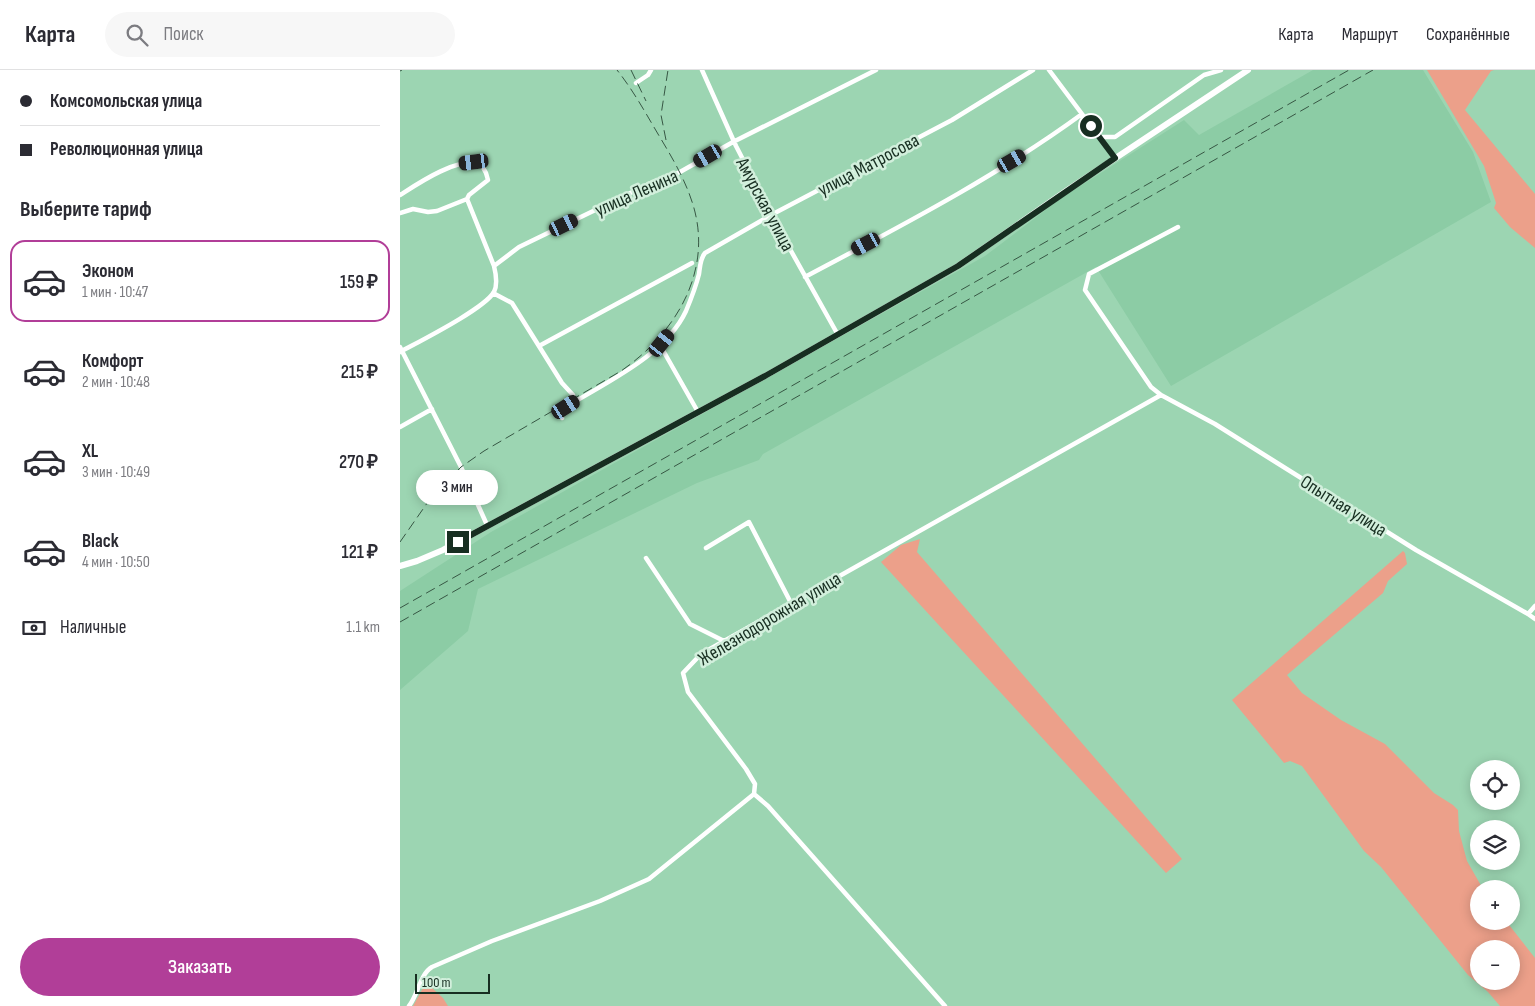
<!DOCTYPE html>
<html lang="ru">
<meta charset="utf-8">
<style>
body{margin:0;font-family:"Sofia Sans Condensed",sans-serif;background:#f7f7f7;color:#2b2b33;height:100vh;display:flex;flex-direction:column;font-size:19px;white-space:nowrap}
*{box-sizing:border-box;margin:0}
p{font-size:16px;color:#7c7c81}
.icon{flex:none;width:28px;height:28px;fill:none;stroke:currentColor;stroke-width:2;stroke-linecap:round;stroke-linejoin:round}
.map{position:relative;flex:1;overflow:hidden}
.side{display:flex;flex-direction:column;background:#fff;width:400px}
.side>*{flex:none}
.top-card{display:grid;align-content:center;height:110px;padding:0 20px;background:#fff}
.tools{position:absolute;left:1070px;top:690px;display:grid;gap:10px}
.tools a{display:grid;place-items:center;width:50px;height:50px;border-radius:50%;background:#fff;box-shadow:0 2px 12px #0003;font-size:25px}
.scale{position:absolute;left:15px;bottom:12px;width:75px;box-sizing:border-box;padding-left:5px;border:2px solid #172e21;border-top:0;font-size:14px;line-height:18px;white-space:nowrap;color:#172e21;-webkit-text-stroke:4px #d2efdc;paint-order:stroke}
.end{position:absolute;width:22px;height:22px;margin:-11px;border:6px solid #172e21;background:#fff;box-shadow:0 0 0 2px #fff}
.from{border-radius:50%}
.bubble{position:absolute;height:35px;border-radius:18px;background:#fff;box-shadow:0 2px 12px #0003;font-size:16px;font-weight:600;line-height:35px;text-align:center}
.car{position:absolute;width:15px;height:30px;margin:-15px -8px;border-radius:6px;box-shadow:0 0 4px 1px #0007;background:linear-gradient(#222 24%,#8ab4d8 0 40%,#222 0 76%,#8ab4d8 0 86%,#222 0)}
.top-card b{display:flex;align-items:center;gap:18px;height:48px;font-size:19px}
.top-card b+b{border-top:1px solid #e1e1e2}
.top-card i{width:12px;height:12px;background:#2b2b33}
ul{padding:0;list-style:none}
li{display:flex;align-items:center;gap:15px;height:82px;margin:0 10px 8px;padding:0 10px;border:2px solid transparent;border-radius:15px}
li div{flex:1}
li b{display:block;font-size:19px}
li em{font-style:normal;font-weight:600}
li.on{border-color:#b13e98}
li>.icon{width:45px;height:45px;stroke-width:1.5}
h2{padding:0 20px;font-size:22px;line-height:60px}
.pay{display:flex;align-items:center;gap:12px;height:55px;padding:0 20px;font-size:19px}
.pay p{margin-inline-start:auto}
.primary-button{display:flex;gap:10px;margin-top:auto;padding:10px 20px}
.primary-button a{flex:1;height:58px;border-radius:30px;background:#b13e98;color:#fff;font-size:20px;font-weight:600;line-height:58px;text-align:center}
header{display:flex;align-items:center;gap:30px;box-sizing:border-box;height:70px;padding:0 25px;background:#fff;border-bottom:1px solid #e1e1e2}
header strong{font-size:24px}
nav{display:flex;gap:28px;margin-inline-start:auto;font-size:18px}
.search{width:350px;height:45px;background:#f7f7f7;display:flex;align-items:center;gap:12px;box-sizing:border-box;padding:0 18px;border-radius:28px;color:#7c7c81;font-size:19px}
main{display:flex;flex:1;min-height:0}
.map>svg:first-child{display:block}
.built{fill:#8ccca5}
.green{fill:#eca08a;fill-rule:evenodd}
.lines{fill:none;stroke-linecap:round;stroke-linejoin:round}
.minor{stroke:#fff;stroke-width:4.5}
.secondary{stroke:#fff;stroke-width:6}
.rail{stroke:#375744;stroke-width:1;stroke-dasharray:10 5;stroke-linecap:butt}
.route{stroke:#172e21;stroke-width:6}
.labels{text-anchor:middle;stroke-width:5;stroke-linejoin:round;paint-order:stroke}
.street-label{font-size:19px;fill:#172e21;stroke:#d2efdc}
</style>
<header>
<strong>Карта</strong>
<div class="search"><svg class="icon" aria-label="search" viewBox="0 0 24 24"><circle cx="10" cy="10" r="6"/><path d="M15 15l6 6"/></svg>Поиск</div>
<nav><a>Карта</a><a>Маршрут</a><a>Сохранённые</a></nav>
</header>
<main>
<section class="side">
<div class="top-card">
<b><i class="from"></i>Комсомольская улица</b>
<b><i></i>Революционная улица</b>
</div>
<h2>Выберите тариф</h2>
<ul>
<li class="on"><svg class="icon" aria-label="car" viewBox="0 0 24 24"><path d="M5 17H2v-5l4-1 3-4h7l3 4 3 1v5h-3M9 17h6M6 11h13"/><circle cx="7" cy="17" r="2"/><circle cx="17" cy="17" r="2"/></svg><div><b>Эконом</b><p>1 мин · 10:47</p></div><em>159 ₽</em></li>
<li><svg class="icon" aria-label="car" viewBox="0 0 24 24"><path d="M5 17H2v-5l4-1 3-4h7l3 4 3 1v5h-3M9 17h6M6 11h13"/><circle cx="7" cy="17" r="2"/><circle cx="17" cy="17" r="2"/></svg><div><b>Комфорт</b><p>2 мин · 10:48</p></div><em>215 ₽</em></li>
<li><svg class="icon" aria-label="car" viewBox="0 0 24 24"><path d="M5 17H2v-5l4-1 3-4h7l3 4 3 1v5h-3M9 17h6M6 11h13"/><circle cx="7" cy="17" r="2"/><circle cx="17" cy="17" r="2"/></svg><div><b>XL</b><p>3 мин · 10:49</p></div><em>270 ₽</em></li>
<li><svg class="icon" aria-label="car" viewBox="0 0 24 24"><path d="M5 17H2v-5l4-1 3-4h7l3 4 3 1v5h-3M9 17h6M6 11h13"/><circle cx="7" cy="17" r="2"/><circle cx="17" cy="17" r="2"/></svg><div><b>Black</b><p>4 мин · 10:50</p></div><em>121 ₽</em></li>
</ul>
<div class="pay"><svg class="icon" aria-label="cash" viewBox="0 0 24 24"><path d="M3 7h18v10H3z"/><circle cx="12" cy="12" r="2"/></svg>Наличные<p>1.1 km</p></div>
<div class="primary-button"><a>Заказать</a></div>
</section>
<div class="map">
<svg width="1135" height="936" viewBox="0 0 1135 936">
<rect width="100%" height="100%" fill="#9cd5b2"/>
<path class="built" d="M913,0H1023L1073,82L1091,132L771,316L696,197L363,384L359,390L297,413L78,519L68,561L0,620V521L91,462L585,186L660,129L784,50L799,65Z"/>
<path class="green" d="M1027,0H1094L1091,1L1065,40L1135,124V178L1110,157L1094,138L1096,133L1084,96Z
M520,469L517,482L782,789L766,803L481,492L501,475Z
M1003,481L1005,483L1007,494L988,511L983,523L887,605L902,623L941,650L985,674L1034,723L1053,735L1058,740L1059,761L1067,791L1083,819H1079V851H1106L1135,888V936H1100L1088,922L1068,905L981,797L964,781L902,696L890,691L884,693L832,630ZM1079,879H1111V911H1079Z
M31,917L43,928L48,936H13L23,918Z"/>
<g class="lines">
<path class="minor" d="M302,0L336,76L381,163L438,265
M649,0L715,88
M236,13L248,5L251,0
M699,67H715L804,5L821,0
M0,125C22,111 53,90 80,92L86,103L88,110L69,125L67,129
M0,143L13,139L28,142L37,141L67,129L94,196
M778,157L689,204L685,220L751,317L761,325L815,354L1016,480L1128,544L1135,549
M405,207C499,157 596,107 682,44
M93,223L112,233L162,313L173,325
M260,275L298,342
M139,276L292,193
M0,277L61,397L87,455
M0,282C20,271 84,239 94,222C98,214 96,204 94,196L119,177L253,112L280,102L333,72L476,0
M162,348L161,346L166,337C206,312 265,286 286,241C291,229 296,216 299,204C300,197 300,189 305,183L371,145L552,50L633,0
M0,357L32,339
M306,478L349,452L391,533
M246,488L290,554L324,571
M1128,544L1135,536
M354,724L368,736L545,936
M9,936C18,925 20,904 32,897L92,871L200,831L249,809L354,724L355,714L346,699L288,622L283,603L301,584L761,325"/>
<path class="secondary" d="M0,496L17,491L43,480L365,306L558,196L666,121L848,0"/>
<path class="rail" d="M231,0L246,31
M0,1L2,0
M266,70L261,45L268,0
M0,472L30,429L61,397L84,381L221,301C272,266 311,207 295,142C288,114 273,89 258,64C245,42 233,20 217,0
M0,538L949,0
M0,552L973,0"/>
</g>
<g class="lines">
<path class="route" d="M58,472L365,306L558,196L715,88L691,56"/>
</g>
<g class="labels">
<g class="street-label">
<text transform="translate(468 94) rotate(-28)" y="7">улица Матросова</text>
<text transform="translate(236 122) rotate(-24)" y="7">улица Ленина</text>
<text transform="translate(366 134) rotate(62)" y="7">Амурская улица</text>
<text transform="translate(944 435) rotate(32)" y="7">Опытная улица</text>
<text transform="translate(369 548) rotate(-31)" y="7">Железнодорожная улица</text>
</g>
</g>
</svg>
<div class="tools">
<a><svg class="icon" aria-label="locate" viewBox="0 0 24 24"><circle cx="12" cy="12" r="6"/><path d="M12 2v4M12 18v4M2 12h4M18 12h4"/></svg></a>
<a><svg class="icon" aria-label="layers" viewBox="0 0 24 24"><path d="M12 4l9 5-9 5-9-5zM3 14l9 5 9-5"/></svg></a>
<a>+</a>
<a>−</a>
</div>
<div class="scale">100 m</div>
<i class="end from" style="left:691px;top:56px"></i>
<i class="end" style="left:58px;top:472px"></i>
<div class="bubble" style="left:16px;top:400px;width:82px">3 мин</div>
<i class="car" style="left:308px;top:86px;rotate:240deg"></i>
<i class="car" style="left:612px;top:91px;rotate:60deg"></i>
<i class="car" style="left:74px;top:92px;rotate:263deg"></i>
<i class="car" style="left:164px;top:155px;rotate:64deg"></i>
<i class="car" style="left:466px;top:174px;rotate:242deg"></i>
<i class="car" style="left:262px;top:273px;rotate:39deg"></i>
<i class="car" style="left:166px;top:337px;rotate:58deg"></i>
</div>
</main>
